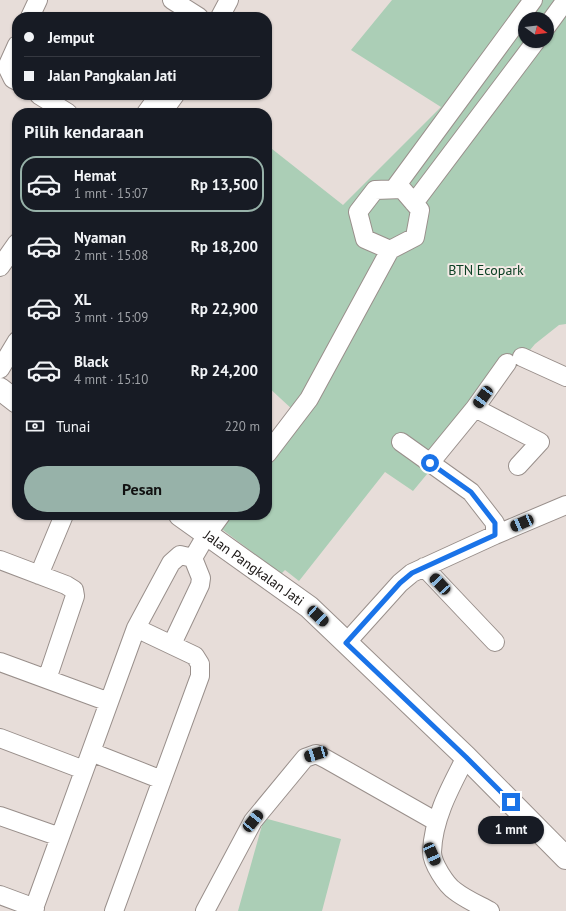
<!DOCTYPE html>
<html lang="id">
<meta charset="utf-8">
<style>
body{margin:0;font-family:"PT Sans",sans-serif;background:#242831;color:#f1f3f6;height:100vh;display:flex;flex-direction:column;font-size:15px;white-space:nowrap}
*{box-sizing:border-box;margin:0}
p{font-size:13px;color:#9ea1a6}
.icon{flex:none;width:22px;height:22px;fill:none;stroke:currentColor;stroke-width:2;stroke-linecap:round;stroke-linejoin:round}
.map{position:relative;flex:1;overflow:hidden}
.side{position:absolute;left:12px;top:108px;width:260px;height:412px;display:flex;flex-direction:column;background:#171b24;border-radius:16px;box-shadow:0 1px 3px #0004}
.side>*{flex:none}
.hud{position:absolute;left:12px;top:12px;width:260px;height:88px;border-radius:16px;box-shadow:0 1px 3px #0004;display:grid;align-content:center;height:88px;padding:0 12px;background:#171b24}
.needle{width:26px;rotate:105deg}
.controls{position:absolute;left:518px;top:12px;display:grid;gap:8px}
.controls a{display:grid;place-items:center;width:36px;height:36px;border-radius:50%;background:#171b24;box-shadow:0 1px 3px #0004;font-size:20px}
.end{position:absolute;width:18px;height:18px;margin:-9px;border:5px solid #1a73e8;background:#fff;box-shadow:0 0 0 2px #fff}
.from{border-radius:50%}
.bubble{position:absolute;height:28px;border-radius:14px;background:#171b24;box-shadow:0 1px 3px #0004;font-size:13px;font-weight:700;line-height:28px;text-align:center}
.car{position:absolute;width:12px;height:24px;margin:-12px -6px;border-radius:5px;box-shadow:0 0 3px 1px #0007;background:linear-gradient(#222 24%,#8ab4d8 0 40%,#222 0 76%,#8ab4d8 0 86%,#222 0)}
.hud b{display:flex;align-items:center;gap:14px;height:38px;font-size:15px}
.hud b+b{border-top:1px solid #363941}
.hud i{width:10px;height:10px;background:#f1f3f6}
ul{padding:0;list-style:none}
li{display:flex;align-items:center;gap:12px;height:56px;margin:0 8px 6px;padding:0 4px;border:2px solid transparent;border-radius:16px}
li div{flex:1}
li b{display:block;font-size:15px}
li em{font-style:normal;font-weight:700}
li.on{border-color:#97b2a9}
li>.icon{width:36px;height:36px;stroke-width:1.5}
h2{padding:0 12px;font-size:18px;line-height:48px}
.pay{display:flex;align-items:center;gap:10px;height:44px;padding:0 12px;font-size:15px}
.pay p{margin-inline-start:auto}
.action{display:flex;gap:8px;margin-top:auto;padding:8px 12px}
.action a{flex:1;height:46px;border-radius:24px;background:#97b2a9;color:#111;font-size:16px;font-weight:700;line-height:46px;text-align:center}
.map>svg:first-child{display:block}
.green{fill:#abceb6;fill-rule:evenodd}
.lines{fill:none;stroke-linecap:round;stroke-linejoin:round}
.minor-casing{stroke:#998f8b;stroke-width:20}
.major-casing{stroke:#998f8b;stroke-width:24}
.minor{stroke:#fff;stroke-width:18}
.major{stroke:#fff;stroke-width:22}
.route{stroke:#1a73e8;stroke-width:5}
.labels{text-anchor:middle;stroke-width:4;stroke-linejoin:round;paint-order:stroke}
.park-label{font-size:14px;fill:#0c4024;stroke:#f4eae6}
.street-label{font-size:14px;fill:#181413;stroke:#f4eae6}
</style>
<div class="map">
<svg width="566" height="911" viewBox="0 0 566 911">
<rect width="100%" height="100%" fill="#e7ddd9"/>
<path class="green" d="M392,0H566V324L559,325L535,344L413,491L385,472L299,581L285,570L281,574L219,527L218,515H267V446L293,410L267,386V145L343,205L441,107L351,50ZM525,19H547V41H525Z
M264,818L341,839L322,911H238Z"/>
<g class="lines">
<defs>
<path id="minor" d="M172,0L199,17
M30,17L38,0
M220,17L229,0
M547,26L566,0
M17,45L7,67L13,79L17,81
M39,95L68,113
M146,113L159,95
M162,113L175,95
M394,189L533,0
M414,203L536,41
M0,267L17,243
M522,357L566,377
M0,369L17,341
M475,408L540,442L518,466
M401,442L471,492L495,523V535
M267,454L309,399L390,250L415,237L420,210L402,189L375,190L358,212L365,239L390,250
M430,463L475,408L507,363
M193,558L207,534L221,515
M0,560L66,585L74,590L75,596L47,679
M424,567L495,642
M39,575L64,515
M346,643L400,583L412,573L495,535L566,505
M172,644L200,585L201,578L193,558
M0,662L109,702
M0,738L84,770
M91,752L162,780
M466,757C451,786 433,818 432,852C432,863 446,885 455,891C465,899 479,905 490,911
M0,816L60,837
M0,895L35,908
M33,911L136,628L171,563L180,555L193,558
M114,911L200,676V664L195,656L136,628
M205,911L253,821L305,758L316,754L326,759L437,822"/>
<g id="major">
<path d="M0,389L17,402"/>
<path id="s1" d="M180,515L309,607L466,757L566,858"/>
</g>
</defs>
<use href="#minor" class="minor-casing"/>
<use href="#major" class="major-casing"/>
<use href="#minor" class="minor"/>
<use href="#major" class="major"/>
</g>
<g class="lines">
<path class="route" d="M430,463L471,492L495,523V535L412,573L400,583L346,643L466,757L511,802"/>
</g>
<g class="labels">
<g class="park-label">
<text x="486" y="275">BTN Ecopark</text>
</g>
<g class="street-label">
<text dy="5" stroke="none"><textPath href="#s1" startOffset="91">Jalan Pangkalan Jati</textPath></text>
</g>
</g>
</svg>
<div class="controls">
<a><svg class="needle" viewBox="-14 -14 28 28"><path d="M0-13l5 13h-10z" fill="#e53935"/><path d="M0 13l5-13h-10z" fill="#9ea1a6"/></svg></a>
</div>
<i class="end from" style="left:430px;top:463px"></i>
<i class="end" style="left:511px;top:802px"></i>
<div class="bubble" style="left:478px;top:816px;width:66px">1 mnt</div>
<i class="car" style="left:483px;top:397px;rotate:216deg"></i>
<i class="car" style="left:522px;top:523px;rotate:247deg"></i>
<i class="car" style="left:440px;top:584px;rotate:317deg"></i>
<i class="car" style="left:318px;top:616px;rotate:133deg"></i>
<i class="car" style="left:316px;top:754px;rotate:253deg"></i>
<i class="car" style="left:253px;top:821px;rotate:39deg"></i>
<i class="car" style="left:432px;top:854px;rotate:156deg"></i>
<div class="hud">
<b><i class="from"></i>Jemput</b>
<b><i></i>Jalan Pangkalan Jati</b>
</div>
<section class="side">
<h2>Pilih kendaraan</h2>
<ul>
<li class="on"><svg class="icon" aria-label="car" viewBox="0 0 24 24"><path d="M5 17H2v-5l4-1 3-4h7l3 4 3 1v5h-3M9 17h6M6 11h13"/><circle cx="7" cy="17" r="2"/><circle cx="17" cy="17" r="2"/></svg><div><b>Hemat</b><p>1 mnt · 15:07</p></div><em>Rp 13,500</em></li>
<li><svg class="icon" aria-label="car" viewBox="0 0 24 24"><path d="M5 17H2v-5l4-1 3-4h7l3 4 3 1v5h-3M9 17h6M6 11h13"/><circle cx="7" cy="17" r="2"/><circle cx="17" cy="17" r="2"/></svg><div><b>Nyaman</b><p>2 mnt · 15:08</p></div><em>Rp 18,200</em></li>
<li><svg class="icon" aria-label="car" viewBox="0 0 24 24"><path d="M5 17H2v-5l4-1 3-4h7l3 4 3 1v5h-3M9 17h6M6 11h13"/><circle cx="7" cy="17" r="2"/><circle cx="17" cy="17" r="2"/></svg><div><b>XL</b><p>3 mnt · 15:09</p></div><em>Rp 22,900</em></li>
<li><svg class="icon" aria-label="car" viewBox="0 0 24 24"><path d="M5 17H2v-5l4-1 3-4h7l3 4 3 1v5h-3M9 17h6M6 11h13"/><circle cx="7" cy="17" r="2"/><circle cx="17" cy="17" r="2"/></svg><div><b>Black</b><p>4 mnt · 15:10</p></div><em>Rp 24,200</em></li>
</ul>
<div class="pay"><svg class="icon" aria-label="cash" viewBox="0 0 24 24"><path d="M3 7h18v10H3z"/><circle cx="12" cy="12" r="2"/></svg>Tunai<p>220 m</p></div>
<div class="action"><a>Pesan</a></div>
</section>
</div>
